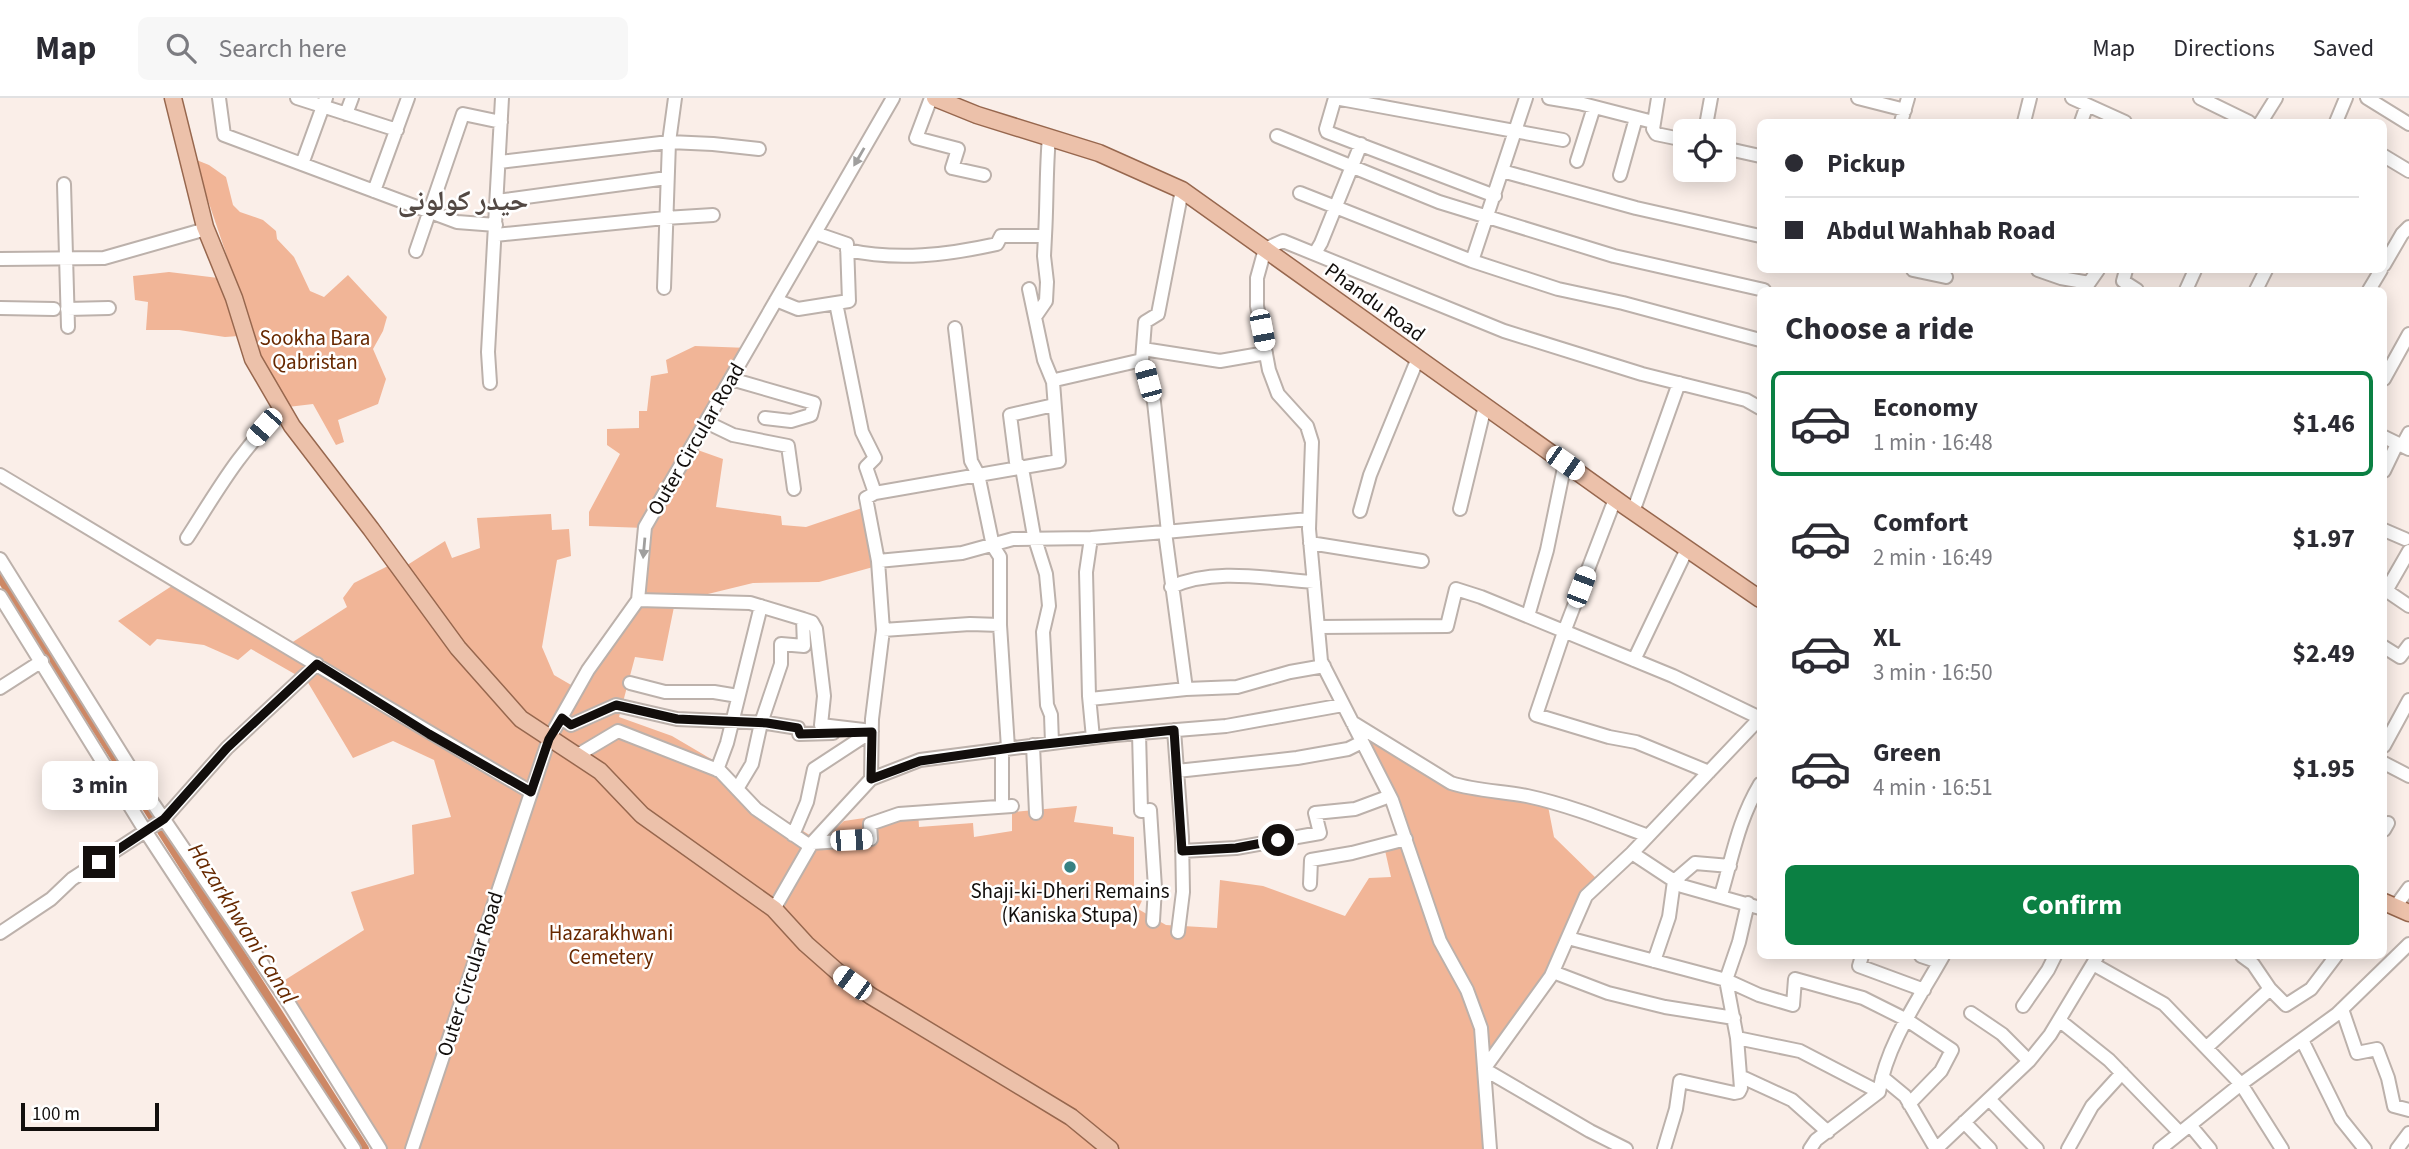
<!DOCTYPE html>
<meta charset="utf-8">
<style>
body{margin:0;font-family:"Source Sans 3","Noto Naskh Arabic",sans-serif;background:#f7f7f7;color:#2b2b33;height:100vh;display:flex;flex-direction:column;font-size:26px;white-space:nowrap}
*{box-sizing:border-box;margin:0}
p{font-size:23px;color:#7c7c81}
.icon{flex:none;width:38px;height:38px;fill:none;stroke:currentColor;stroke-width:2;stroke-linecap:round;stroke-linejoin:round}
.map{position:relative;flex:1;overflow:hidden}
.panel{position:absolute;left:1757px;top:189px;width:630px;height:672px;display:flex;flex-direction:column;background:#fff;border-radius:10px;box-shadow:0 4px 18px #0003}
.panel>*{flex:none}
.banner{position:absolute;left:1757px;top:21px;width:630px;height:154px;border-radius:10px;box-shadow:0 4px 18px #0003;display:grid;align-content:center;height:154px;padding:0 28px;background:#fff}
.tools{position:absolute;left:1673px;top:21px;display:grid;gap:14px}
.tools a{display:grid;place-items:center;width:63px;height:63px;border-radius:10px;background:#fff;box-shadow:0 4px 18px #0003;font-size:35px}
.scale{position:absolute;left:21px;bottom:18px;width:138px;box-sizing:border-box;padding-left:7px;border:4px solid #120e0c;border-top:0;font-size:19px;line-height:24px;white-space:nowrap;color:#120e0c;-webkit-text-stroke:5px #fff;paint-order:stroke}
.end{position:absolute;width:32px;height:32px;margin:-16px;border:9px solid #120e0c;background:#fff;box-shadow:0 0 0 4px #fff}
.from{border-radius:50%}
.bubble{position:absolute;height:49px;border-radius:10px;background:#fff;box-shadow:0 4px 18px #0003;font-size:23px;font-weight:700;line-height:49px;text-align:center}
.car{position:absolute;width:21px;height:42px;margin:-21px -10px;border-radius:9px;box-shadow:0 0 5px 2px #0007;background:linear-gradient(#fff 24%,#345 0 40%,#fff 0 76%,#345 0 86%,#fff 0)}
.banner b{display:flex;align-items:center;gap:24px;height:66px;font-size:26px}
.banner b+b{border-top:2px solid #e1e1e2}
.banner i{width:18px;height:18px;background:#2b2b33}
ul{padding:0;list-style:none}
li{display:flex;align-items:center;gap:21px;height:105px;margin:0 14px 10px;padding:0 14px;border:4px solid transparent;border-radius:10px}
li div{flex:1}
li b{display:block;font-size:26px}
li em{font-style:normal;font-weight:700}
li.on{border-color:#0b8043}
li>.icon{width:63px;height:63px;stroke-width:1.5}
h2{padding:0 28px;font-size:32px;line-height:84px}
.cta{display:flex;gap:14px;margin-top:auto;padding:14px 28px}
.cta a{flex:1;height:80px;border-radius:10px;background:#0b8043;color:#fff;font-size:28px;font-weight:700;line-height:80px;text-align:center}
header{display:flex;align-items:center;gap:42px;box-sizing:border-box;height:98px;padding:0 35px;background:#fff;border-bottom:2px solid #e1e1e2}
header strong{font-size:33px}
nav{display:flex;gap:38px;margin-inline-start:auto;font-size:24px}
.search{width:490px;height:63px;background:#f7f7f7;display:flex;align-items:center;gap:18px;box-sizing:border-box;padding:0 24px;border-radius:10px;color:#7c7c81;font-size:26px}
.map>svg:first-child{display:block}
.green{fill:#f1b597}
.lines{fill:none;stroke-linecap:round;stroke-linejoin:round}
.canal{stroke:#cd8865;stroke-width:10}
.minor-casing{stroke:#bcb1ab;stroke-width:16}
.major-casing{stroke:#97674e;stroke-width:19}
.minor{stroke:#fff;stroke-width:12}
.major{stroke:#ecc1aa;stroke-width:16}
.oneway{fill:#a09f9e}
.route{stroke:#120e0c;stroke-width:9}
.poi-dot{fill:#388182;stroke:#fff;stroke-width:2.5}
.labels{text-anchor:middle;stroke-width:5;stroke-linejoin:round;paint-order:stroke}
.street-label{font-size:21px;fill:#120e0c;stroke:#fff}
.park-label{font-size:21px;fill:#672800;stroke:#fff}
.poi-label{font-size:21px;fill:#120e0c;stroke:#fff}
.water-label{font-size:23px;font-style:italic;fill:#672900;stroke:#fff}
.district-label{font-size:28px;font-weight:bold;fill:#534944;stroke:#fff}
</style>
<header>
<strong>Map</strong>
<div class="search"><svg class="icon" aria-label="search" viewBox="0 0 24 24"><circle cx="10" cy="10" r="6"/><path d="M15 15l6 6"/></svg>Search here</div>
<nav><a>Map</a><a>Directions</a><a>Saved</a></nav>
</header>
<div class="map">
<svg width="2409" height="1051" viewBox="0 0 2409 1051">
<rect width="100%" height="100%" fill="#faeee8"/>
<path class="green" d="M194,61L209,67L226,79L233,107L240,114L263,122L276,133L277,141L294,159L310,193L324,199L348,177L387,219L383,233L373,251L386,281L378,306L338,322L344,344L336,347L313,306L288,309L261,266L253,237L225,239L179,232H146L148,204L135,202L133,178L169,174L235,182Z
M695,248L749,250L692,350L723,361L716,409L781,418L782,427L806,429L871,407L884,466L819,484L753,485L675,504L663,563L635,559L619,619L672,638L723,668L764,709L821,744L844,723L918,712L919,729L973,725L974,739L1012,733V714L1077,708L1074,724L1113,729V736L1134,739V788H1149L1138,811L1166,827L1217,830L1220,782L1263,788L1345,818L1369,780L1391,779L1384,748L1407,745L1351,624L1451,685L1547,703L1554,739L1600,784L1586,798L1551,878L1484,971L1490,1051H380L277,887L364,832L351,794L414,776L412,727L451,719L434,662L393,643L353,660L307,583L251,551L238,562L204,547L157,541L150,548L118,523L178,484L285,549L347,509L343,500L354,485L396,464L401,471L445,443L452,460L480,450L477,420L551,416L552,432L569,431L571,458L557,462L542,549L554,577L578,591L638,502L645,430L589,428V414L620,356L607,347V331L639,330V313H647L651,278L668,275L666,262Z"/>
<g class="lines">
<path class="canal" d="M0,478L364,1051"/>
<defs>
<path id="minor" d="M219,0L224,37L457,124L496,127
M297,0L397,32
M931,0L916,40L958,51L952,70L984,77
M1335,0L1563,42
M1335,0L1326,31L1327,34L1495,98
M1549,0L1579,5L1653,24
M1658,0L1653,31L1656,36L1685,42
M1858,0L1905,12
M2072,0L2125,24
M2200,0L2249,24
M2367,0L2409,26
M346,16L352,0
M1901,24L1908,0
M2024,24L2030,0
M2081,24L2087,7
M2261,24L2276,0
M2336,24L2346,0
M1705,33L1711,0
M1277,38L1439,104L1614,158L1764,192
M1724,50L1760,58
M2384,58L2409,73
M1577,63L1594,9
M500,64L669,44L713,46L759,51
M302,66L326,0
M1502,73L1636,110L1760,138
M1620,77L1636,20
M64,86L68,229
M374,93L408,0
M1300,95L1472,163L1558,191L1623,205L1760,242
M497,103L667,80
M815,135L847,146L849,203L836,205
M495,137L665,120L713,117
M847,152C898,163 947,157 997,146L1001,138H1045C1047,105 1046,72 1049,39
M416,153L463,16L501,24
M1315,155L1321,145L1361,46
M0,161L104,160L206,131
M1472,163L1526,0
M2384,167L2402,136L2409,129
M1913,172L1946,179
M2038,172L2061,180L2089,185
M2126,172L2123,183L2137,192
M664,190L669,44L675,0
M2084,192L2098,172
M2186,192L2195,172
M2256,192L2266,172
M2369,192L2381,172
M776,202L798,211L836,205L862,334L875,360L866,369L875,395L1059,363L1053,284L1044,262L1029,191
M0,210L54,211
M67,211L109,210
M1035,219L1046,203L1047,184L1044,158L1045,138
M955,230L971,363L978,376L993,448L1000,459V527L1008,650
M1143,251L1220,263L1266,255
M731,281L814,305L811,317L791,323L765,320
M2384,281L2409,236
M1053,284L1055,282L1142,262
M490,285L488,254L502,0
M706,324L733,337L788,348L794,391
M2384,339L2409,351
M2402,348L2409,335
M2384,373L2397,346
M0,377C177,483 353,590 531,694
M1615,401L1564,534L1536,617L1609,639L1636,644L1709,674
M1460,411L1485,308
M1360,413L1370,377L1418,260
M1633,414L1679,285
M2384,432L2405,441
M1168,434L1154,304L1142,262L1145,224L1158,216L1182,92
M187,440C216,395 242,348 283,313
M1091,440L1086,474L1089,598L1093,640
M1310,445L1422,463
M0,461L146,695L288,904L380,1051
M878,463L962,455L1013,441L1091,440L1165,434
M1171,489C1214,469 1269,481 1314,484
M2384,491L2409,508
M2386,493L2409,453
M0,498L146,734L354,1051
M638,502L750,505L803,521L812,524L816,531L824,598L821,627L872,633L814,671L807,704L793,737
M1528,518L1547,452L1565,365
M1319,529L1447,528L1456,491L1481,499L1673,578L1760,620
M883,532L970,526L1000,527
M2384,549L2400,559L2409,547
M1634,562L1687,451
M630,585L665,594H714L738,598
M0,590L42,563
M1186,591L1237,589L1290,574L1324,568
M1090,601L1186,591L1165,434L1309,421
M562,620L571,627L616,607L677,621L767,625L798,630L799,636L833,635
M1352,624L1451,685C1476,693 1502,693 1527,698C1569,707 1608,723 1648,738
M1174,632L1182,739L1183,794L1178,834
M1139,635L1141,713L1150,712L1155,790L1153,823
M1052,645L1051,617L1047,607L1043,534L1049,508L1046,476L1034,438L1022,370L1016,364L1010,317L1054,307
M1033,647L1036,715
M2384,648L2409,602
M1002,651V709
M576,658L618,633L720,673L756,711L810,748
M2384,665L2409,678
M717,672L727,645L761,508
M1177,673L1297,660L1348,651L1362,644
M871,681L872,621L883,532L878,463L866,400L875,395
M737,691L752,666L761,625L781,566V546L804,548L803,521
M2384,732L2388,725
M812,745L871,741L870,726L899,716L1012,708
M1182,753L1236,750L1320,735L1315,715L1355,711L1390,698
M1632,755L1682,788L1760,810
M1310,786L1311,762L1352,755L1406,741
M1721,797C1733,757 1738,723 1760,686
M2395,809L2409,790
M774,811L812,745L871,681L920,662L1115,637L1226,628L1343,607
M0,835L51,801L72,781L164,721L227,650L317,566
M1568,840L1726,882L1759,897L1793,907L1795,881L1863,900L1907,922L1952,952L1941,973L1909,1006
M1862,858L1859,868L1924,892
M1921,858L1939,864
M2242,858L2253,866L2270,891
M1654,863L1669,819L1674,783L1695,765L1730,768
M2093,866L2164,906L2241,986L2282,1051
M1553,874L1608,895L1665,909L1734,920
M2023,908L2048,872L2055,858
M2342,911L2357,955L2377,951L2388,980L2394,1008L2409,1012
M1971,915L2002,936L2029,963
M2059,922L2109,962L2180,1035
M1737,940L1800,953L1879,994
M2302,942L2341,1021L2365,1051
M2207,949L2270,891L2286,907L2311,891L2336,858
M1742,979L1792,1002L1828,1034
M1882,979L1905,998L1936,1051
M1989,1001L2037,1051
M1964,1024L1990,1051
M2190,1027L2210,1051
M412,1051L549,641L588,572L638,502L645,429L893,0
M1490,1051L1481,930L1467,892L1440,843L1392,702L1321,563L1309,431L1312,344L1307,328L1278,296L1269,272L1257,208V180L1265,151L1283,143L1504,233L1642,276L1746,302L1760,310
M1626,1051L1590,1033L1484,971L1551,878L1586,798L1632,755L1760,620
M1664,1051L1676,1011L1680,983L1734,995L1739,994L1741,990L1737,940L1726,882L1739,844L1748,805
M1810,1051L1816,1042L1879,994C1887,945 1919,901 1943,858
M1936,1051L2029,963L2050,937L2097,859
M2068,1051L2092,1008L2122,975
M2160,1051L2241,986L2337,916L2409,846
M2397,1051L2409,1035"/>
<path id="major" d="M173,0L205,129L234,200L253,261L292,328L371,431L458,550L521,621L600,673L642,717L774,811L806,846L840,876L871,898L1071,1019L1110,1051
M935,0L977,17L1099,55L1182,92L1625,408L1760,501
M2384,804L2409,815"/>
</defs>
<use href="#minor" class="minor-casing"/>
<use href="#major" class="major-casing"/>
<use href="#minor" class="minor"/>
<use href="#major" class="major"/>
</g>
<defs><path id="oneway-solid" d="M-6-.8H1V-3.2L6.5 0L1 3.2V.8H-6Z" transform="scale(1.75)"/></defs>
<g class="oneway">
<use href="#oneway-solid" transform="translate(859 59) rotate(120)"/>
<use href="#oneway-solid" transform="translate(644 450) rotate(95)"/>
</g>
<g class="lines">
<path class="route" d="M99,764L164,721L227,650L317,566L429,636L531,694L549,641L562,620L571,627L616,607L677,621L767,625L798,630L800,636L872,634L871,681L920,663L1018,649L1174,632L1182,753L1236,750L1278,742"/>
</g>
<circle class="poi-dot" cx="1070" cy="769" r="7"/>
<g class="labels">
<g class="street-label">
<text transform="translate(1375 204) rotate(36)" y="7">Phandu Road</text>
<text transform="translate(696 341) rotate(-60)" y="7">Outer Circular Road</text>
<text transform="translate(470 876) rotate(-72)" y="7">Outer Circular Road</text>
</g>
<g class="park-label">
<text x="315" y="247">Sookha Bara<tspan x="315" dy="24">Qabristan</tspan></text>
<text x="611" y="842">Hazarakhwani<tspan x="611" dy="24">Cemetery</tspan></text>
</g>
<g class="poi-label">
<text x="1070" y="800">Shaji-ki-Dheri Remains<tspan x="1070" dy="24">(Kaniska Stupa)</tspan></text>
</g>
<g class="water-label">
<text transform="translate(243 825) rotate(58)" y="8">Hazarkhwani Canal</text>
</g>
<g class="district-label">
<text x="463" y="112">حیدر کولونی</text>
</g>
</g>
</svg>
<div class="tools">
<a><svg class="icon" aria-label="locate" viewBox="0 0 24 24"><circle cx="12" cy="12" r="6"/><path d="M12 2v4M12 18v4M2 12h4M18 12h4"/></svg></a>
</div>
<div class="scale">100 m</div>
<i class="end from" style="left:1278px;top:742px"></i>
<i class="end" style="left:99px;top:764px"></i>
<div class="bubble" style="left:42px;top:663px;width:116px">3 min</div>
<i class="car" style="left:1262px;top:232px;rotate:169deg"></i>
<i class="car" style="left:1148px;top:283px;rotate:345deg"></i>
<i class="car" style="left:264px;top:329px;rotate:221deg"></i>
<i class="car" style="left:1565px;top:365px;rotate:125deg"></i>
<i class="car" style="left:1581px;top:489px;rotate:21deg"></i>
<i class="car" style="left:851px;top:742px;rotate:87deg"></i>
<i class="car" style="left:852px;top:885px;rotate:306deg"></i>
<div class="banner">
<b><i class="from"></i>Pickup</b>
<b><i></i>Abdul Wahhab Road</b>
</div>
<section class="panel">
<h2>Choose a ride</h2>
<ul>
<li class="on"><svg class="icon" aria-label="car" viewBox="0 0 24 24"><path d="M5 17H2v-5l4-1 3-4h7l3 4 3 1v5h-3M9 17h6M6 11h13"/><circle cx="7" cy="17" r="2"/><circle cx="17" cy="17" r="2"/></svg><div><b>Economy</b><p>1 min · 16:48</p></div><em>$1.46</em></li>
<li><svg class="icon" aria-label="car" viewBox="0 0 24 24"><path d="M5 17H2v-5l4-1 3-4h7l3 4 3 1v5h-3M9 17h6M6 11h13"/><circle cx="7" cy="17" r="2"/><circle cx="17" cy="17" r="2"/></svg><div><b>Comfort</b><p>2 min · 16:49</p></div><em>$1.97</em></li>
<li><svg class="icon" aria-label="car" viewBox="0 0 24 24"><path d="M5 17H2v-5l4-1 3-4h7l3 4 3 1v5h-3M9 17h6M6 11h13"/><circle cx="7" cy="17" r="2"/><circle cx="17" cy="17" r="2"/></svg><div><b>XL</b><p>3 min · 16:50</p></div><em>$2.49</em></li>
<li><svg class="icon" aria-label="car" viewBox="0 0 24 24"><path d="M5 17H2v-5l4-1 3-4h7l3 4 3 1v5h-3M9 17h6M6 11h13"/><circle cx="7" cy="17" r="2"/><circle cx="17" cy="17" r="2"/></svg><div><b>Green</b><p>4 min · 16:51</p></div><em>$1.95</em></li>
</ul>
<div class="cta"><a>Confirm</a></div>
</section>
</div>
